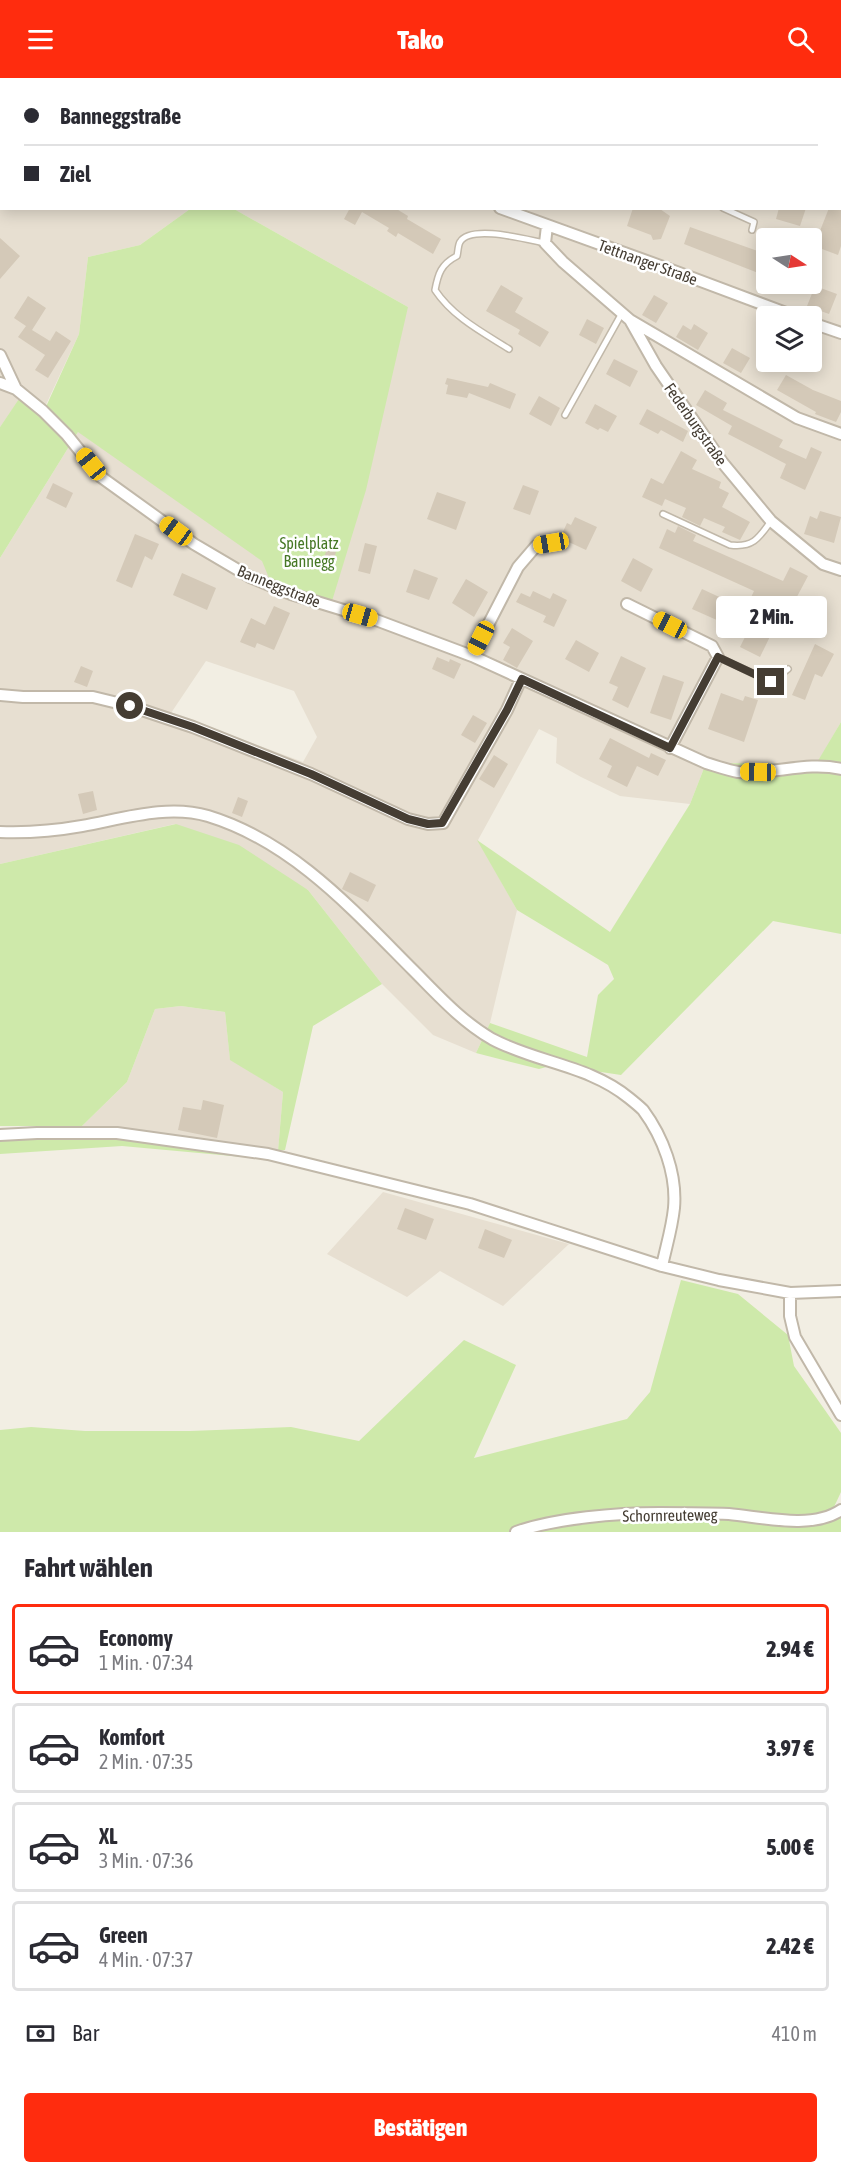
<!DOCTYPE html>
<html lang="de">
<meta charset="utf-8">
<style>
body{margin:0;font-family:"Asap Condensed",sans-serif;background:#f2f2f3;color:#2b2b33;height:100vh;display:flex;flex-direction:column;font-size:22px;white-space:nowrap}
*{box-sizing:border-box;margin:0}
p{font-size:20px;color:#7c7c81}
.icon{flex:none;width:33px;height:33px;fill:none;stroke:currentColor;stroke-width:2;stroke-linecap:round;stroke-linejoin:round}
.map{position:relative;height:1454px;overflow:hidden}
.side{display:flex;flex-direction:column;background:#fff;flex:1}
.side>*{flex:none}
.banner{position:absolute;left:0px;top:0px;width:842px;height:132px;box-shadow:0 3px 15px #0003;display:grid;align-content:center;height:132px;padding:0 24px;background:#fff}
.needle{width:39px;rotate:102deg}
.buttons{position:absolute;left:756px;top:150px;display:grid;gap:12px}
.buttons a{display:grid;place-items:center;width:66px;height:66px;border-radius:6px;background:#fff;box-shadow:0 3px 15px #0003;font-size:30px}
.end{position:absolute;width:27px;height:27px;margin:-14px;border:8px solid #453d33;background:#fff;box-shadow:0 0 0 3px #fff}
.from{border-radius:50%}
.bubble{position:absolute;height:42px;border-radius:6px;background:#fff;box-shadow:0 3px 15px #0003;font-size:20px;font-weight:800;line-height:42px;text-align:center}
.car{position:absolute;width:18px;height:36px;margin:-18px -9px;border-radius:8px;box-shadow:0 0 4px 2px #0007;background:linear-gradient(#f5c518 24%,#345 0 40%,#f5c518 0 76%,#345 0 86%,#f5c518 0)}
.banner b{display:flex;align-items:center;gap:21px;height:57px;font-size:22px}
.banner b+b{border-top:2px solid #e1e1e2}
.banner i{width:15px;height:15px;background:#2b2b33}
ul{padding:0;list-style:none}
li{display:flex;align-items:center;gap:18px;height:90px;margin:0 12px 9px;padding:0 12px;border:3px solid #e1e1e2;border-radius:6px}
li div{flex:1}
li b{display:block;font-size:22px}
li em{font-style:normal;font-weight:800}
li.selected{border-color:#ff2c0e}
li>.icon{width:54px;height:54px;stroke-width:1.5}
h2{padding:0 24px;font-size:27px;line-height:72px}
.pay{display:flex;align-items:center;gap:15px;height:66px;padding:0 24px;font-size:22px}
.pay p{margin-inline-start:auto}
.action{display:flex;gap:12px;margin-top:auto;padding:12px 24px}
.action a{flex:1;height:69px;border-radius:6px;background:#ff2c0e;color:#fff;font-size:24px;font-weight:800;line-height:69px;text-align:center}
header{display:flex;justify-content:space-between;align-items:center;height:78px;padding:0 24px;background:#ff2c0e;color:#fff;font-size:27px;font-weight:800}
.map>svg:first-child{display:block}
.residential{fill:#e7dfd1;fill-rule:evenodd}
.green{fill:#cee9aa}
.building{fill:#d4c9b8}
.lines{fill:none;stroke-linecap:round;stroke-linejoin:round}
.lane-casing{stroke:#c1b8a9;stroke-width:8}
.street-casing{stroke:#c1b8a9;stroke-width:14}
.lane{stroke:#fff;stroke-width:5}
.street{stroke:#fff;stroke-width:10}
.route{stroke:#453d33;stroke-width:8}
.labels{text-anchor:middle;stroke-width:5;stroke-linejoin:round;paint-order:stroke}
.street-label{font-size:16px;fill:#453d33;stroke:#fff}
.park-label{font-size:16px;fill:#467825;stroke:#fff}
</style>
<header><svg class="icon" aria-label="menu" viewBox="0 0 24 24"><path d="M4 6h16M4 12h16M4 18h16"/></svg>Tako<svg class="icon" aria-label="search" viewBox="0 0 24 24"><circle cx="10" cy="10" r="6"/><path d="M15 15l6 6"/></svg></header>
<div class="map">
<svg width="841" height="1454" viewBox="0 0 841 1454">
<rect width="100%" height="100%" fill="#f2eee3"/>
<path class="residential" d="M0,0H841V644L816,687L706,685L690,726L620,718L581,699L556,685L557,660L539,651L478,762L517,832L490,945L476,975L433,957L382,906L308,812L175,746L0,786V480L78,354L408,229L234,131L840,130V2H2V130L190,131L140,167L88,179L79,256L43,333L19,322L0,349ZM766,160H812V206H766ZM766,238H812V284H766ZM206,583L294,613L317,659L303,684L171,635Z
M181,928L225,934L230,981L283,1014L278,1073L82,1048L127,1004L155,931Z
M383,1114L569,1166L503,1228L440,1193L407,1219L327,1176Z"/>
<path class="green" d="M190,131H234L408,229L366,412L332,523L299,514L269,500L262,483L78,354L0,480V349L19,321L44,333L79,256L88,179L140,167Z
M841,644V856L773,843L621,997L554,987L539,991L476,975L490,945L587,979L598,917L614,901L608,887L517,832L477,762L610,854L690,726L706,685L816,686Z
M176,746L239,767L308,812L382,906L313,948L285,1072L278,1073L283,1014L230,982L225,934L181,928L155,931L127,1004L82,1048H0V786Z
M48,1059H112L243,1079L122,1068L0,1076V1061Z
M681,1202L738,1216L788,1257L794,1288L841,1355V1414L834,1429L841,1433V1454H0V1352L31,1349L85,1353H190L291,1349L359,1363L464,1262L516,1287L474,1380L627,1341L650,1314Z"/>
<path class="building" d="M350,130H395L408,138L407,141L441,161L433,176L398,155L396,159L387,153L389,150L362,134L355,147L344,141Z
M633,130L660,131L670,138L661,161L653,162L651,157L627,148Z
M779,130H806L800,148L776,141Z
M829,130H841V168L838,177L814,168Z
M690,149L766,176V198L684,166Z
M0,160L20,178L0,201Z
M501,207L523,220L515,234L549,254L540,269L518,256L520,252L486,233Z
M815,208L837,216L829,236L807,228Z
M654,217L668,225L656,245L642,237Z
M28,218L46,230L32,252L50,263L56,253L71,263L48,300L35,292L45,277L18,259L26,248L29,250L14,240Z
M587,241L604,250L596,266L579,257Z
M694,246L708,255L698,272L676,259L683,247L691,252Z
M732,270L750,280L741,295L723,285Z
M614,281L638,293L630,309L606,296Z
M786,297L813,312L841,323V334L836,344L815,336L816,334L777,312Z
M447,300L488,309L490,305L516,316L510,331L469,315L467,320L446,316L448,307L445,306Z
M705,312L727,325L723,332L783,362L779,369L806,381L811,369L822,374L805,412L780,400L786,386L728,356L732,348L696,327Z
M539,318L560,330L551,348L529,336Z
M595,326L617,338L608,354L600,350L598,352L585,345Z
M647,331L688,353L683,364L661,352L658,356L639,346Z
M681,373L697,382L692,391L721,404L719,410L729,415L722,429L750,444L740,462L722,454L725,449L704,440L700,448L682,439L686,430L665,421L662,428L642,419L651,400L663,406Z
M53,405L73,415L66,430L46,420Z
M523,407L539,413L530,437L513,431Z
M437,414L466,424L456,452L427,441Z
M820,433L841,439L834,465L804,456L810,438L817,441Z
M575,439L597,449L586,472L560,460L567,445L571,447Z
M678,448L696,457L693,463L783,503L790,489L808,498L792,528L795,530L785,551L776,546L760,579L740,569L756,537L745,532L754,513L659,470L667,451L675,455Z
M135,456L159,466L152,482L145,478L132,510L116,503Z
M365,465L377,468L370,496L358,493Z
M327,471L336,474L333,485L323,482Z
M633,480L653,491L641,514L621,503Z
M414,491L438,500L429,522L406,514Z
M182,495L216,510L207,532L173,517Z
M466,501L488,514L474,539L452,525Z
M702,511L728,523L719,543L692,531Z
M533,513L550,521L553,515L567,522L554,549L543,544L546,538L516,524L521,515L530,519Z
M274,528L290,535L274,572L257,565L255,570L240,564L251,540L265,547Z
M512,550L533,563L517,590L503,582L510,569L503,565Z
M576,562L599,575L589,594L565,581Z
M815,566L834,576L822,599L815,596L805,622L792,617Z
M621,578L646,590L628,630L612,622L618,609L609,605Z
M437,579L449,584L450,581L461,586L454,601L432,591Z
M81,588L93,593L87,609L74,604Z
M663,597L684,604L671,642L650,635Z
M721,615L743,623L745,618L758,622L744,664L708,651Z
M473,637L487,645L475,665L461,657Z
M610,660L649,680L651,675L666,682L658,698L637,688L627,709L607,699L612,688L599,681Z
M494,677L508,686L494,710L479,701Z
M93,713L97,732L83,736L78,716Z
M238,719L248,723L242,739L232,735Z
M350,794L376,807L368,824L342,811Z
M203,1022L224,1027L217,1060L178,1052L183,1029L201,1032Z
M405,1130L434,1141L426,1162L397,1151Z
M485,1151L512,1162L504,1180L478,1170Z"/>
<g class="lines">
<defs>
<path id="lane" d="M95,0L98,2
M723,130L754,144L752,152
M509,271C482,254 453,239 435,212C438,196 441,186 457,178C458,174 458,167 460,164C471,146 528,162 545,165
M565,337L622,235
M663,436L730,467C753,470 759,460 771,443
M718,579L771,604L788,591"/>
<path id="street" d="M263,0L265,2
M443,2V0
M588,2L589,0
M739,2V0
M840,74L841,71
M840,118H841
M500,130L666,190L794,238
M547,148L545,165L563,184L630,242L797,340L841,356
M630,242L656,288L722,384L771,443L823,486L841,492
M812,245L841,255
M0,277L16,311
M0,305L16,311L43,333L67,357L101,399L194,466L250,499L291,516L376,542L472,578L706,685C716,688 727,692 738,694C772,697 807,683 841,691
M627,526L712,568L718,579L670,670
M472,578L518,489L536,468L551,465
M0,617L23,619H93L130,628L193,649L311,696L408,741L428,746L443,745L507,632L521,601
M0,754C28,755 54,753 82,748C122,741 167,726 208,738C293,764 353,832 413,892C438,917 461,943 492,961C537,985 589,987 629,1020C634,1024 639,1028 643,1032C663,1059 677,1096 674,1130C672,1150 666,1169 662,1188
M0,1057L37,1055H117L268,1076L470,1126L662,1188L719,1202L790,1215L841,1213
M790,1215V1238L795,1259L841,1337
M516,1454C556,1440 617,1435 660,1435C683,1435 706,1435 729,1436C762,1439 812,1452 841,1432"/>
</defs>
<use href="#lane" class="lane-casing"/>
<use href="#street" class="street-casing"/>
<use href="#lane" class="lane"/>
<use href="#street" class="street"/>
</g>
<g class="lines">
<path class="route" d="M130,628L193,649L311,696L408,741L428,746L442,745L507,632L522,601L670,670L718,579L771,604"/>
</g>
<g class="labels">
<g class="street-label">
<text transform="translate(648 184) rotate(20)" y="6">Tettnanger Straße</text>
<text transform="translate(696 346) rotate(55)" y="6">Federburgstraße</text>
<text transform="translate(279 508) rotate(22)" y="6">Banneggstraße</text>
<text transform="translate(670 1437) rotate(-1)" y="6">Schornreuteweg</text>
</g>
<g class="park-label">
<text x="309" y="471">Spielplatz<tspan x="309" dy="18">Bannegg</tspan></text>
</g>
</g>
</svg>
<div class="buttons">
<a><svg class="needle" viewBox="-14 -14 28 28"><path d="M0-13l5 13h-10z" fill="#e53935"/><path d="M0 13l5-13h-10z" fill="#7c7c81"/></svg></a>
<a><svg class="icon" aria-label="layers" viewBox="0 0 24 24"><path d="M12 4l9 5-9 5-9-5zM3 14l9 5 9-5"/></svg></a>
</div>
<i class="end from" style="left:130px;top:628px"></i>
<i class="end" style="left:771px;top:604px"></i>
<div class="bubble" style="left:716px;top:518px;width:111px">2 Min.</div>
<i class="car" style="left:91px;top:386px;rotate:321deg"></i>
<i class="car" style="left:176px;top:453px;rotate:306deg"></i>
<i class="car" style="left:551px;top:465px;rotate:260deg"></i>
<i class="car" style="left:360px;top:537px;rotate:106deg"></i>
<i class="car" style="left:670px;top:547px;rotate:297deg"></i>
<i class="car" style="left:481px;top:560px;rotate:207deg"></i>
<i class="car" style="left:758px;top:694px;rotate:271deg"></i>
<div class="banner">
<b><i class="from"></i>Banneggstraße</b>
<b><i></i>Ziel</b>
</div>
</div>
<section class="side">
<h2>Fahrt wählen</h2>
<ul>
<li class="selected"><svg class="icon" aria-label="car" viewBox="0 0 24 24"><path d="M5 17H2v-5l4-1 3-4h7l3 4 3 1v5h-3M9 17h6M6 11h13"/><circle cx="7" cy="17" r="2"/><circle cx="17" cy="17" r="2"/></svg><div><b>Economy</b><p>1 Min. · 07:34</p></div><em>2.94 €</em></li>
<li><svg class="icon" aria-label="car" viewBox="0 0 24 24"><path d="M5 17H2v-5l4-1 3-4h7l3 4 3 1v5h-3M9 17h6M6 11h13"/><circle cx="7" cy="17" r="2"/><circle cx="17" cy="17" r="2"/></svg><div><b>Komfort</b><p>2 Min. · 07:35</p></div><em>3.97 €</em></li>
<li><svg class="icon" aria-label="car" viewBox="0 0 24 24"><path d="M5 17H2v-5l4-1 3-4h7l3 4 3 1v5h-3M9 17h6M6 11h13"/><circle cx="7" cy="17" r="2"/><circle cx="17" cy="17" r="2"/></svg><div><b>XL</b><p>3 Min. · 07:36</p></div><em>5.00 €</em></li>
<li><svg class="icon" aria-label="car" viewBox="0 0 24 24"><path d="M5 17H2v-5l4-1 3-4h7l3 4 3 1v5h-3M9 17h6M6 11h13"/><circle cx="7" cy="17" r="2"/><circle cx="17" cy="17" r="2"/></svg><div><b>Green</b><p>4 Min. · 07:37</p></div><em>2.42 €</em></li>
</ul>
<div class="pay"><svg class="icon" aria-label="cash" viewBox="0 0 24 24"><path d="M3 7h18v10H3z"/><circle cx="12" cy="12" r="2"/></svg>Bar<p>410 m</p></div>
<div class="action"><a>Bestätigen</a></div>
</section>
